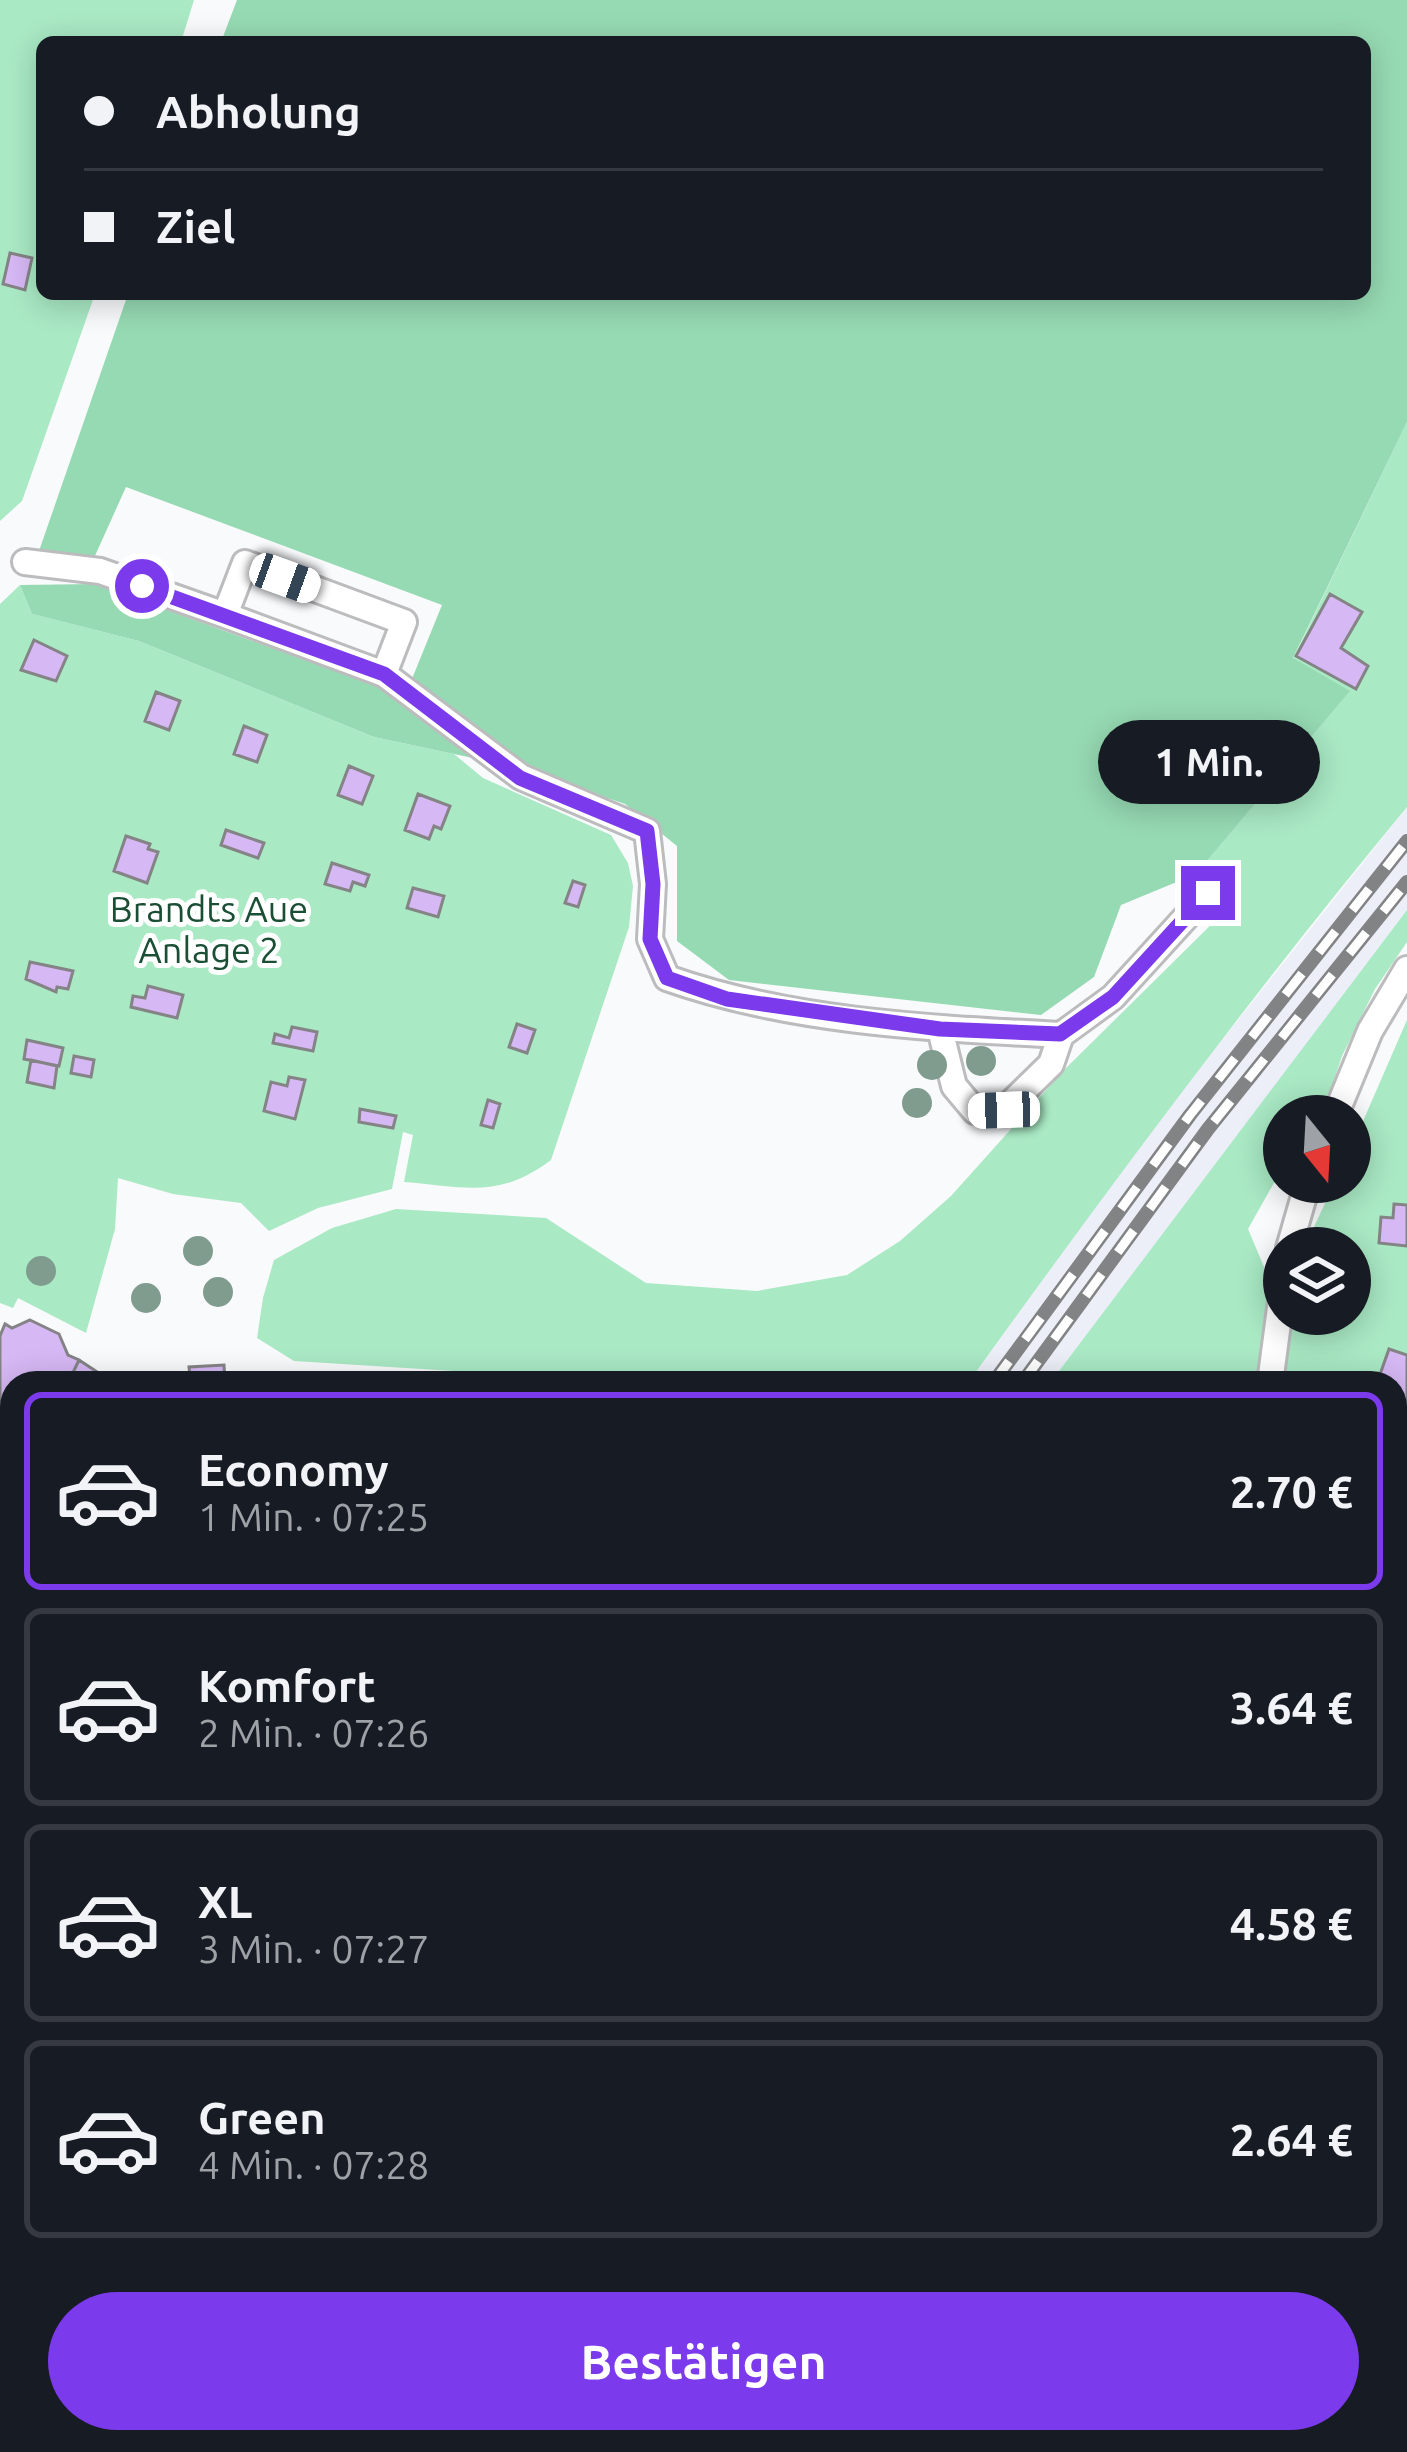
<!DOCTYPE html>
<html lang="de">
<meta charset="utf-8">
<style>
body{margin:0;font-family:Ubuntu,sans-serif;background:#242831;color:#f1f3f6;height:100vh;display:flex;flex-direction:column;font-size:45px;white-space:nowrap}
*{box-sizing:border-box;margin:0}
p{font-size:39px;color:#9ea1a6}
.icon{flex:none;width:66px;height:66px;fill:none;stroke:currentColor;stroke-width:2;stroke-linecap:round;stroke-linejoin:round}
.map{position:relative;flex:1;overflow:hidden}
.sheet{position:absolute;left:0px;top:1371px;width:1407px;height:1083px;display:flex;flex-direction:column;background:#171b24;border-radius:36px 36px 0 0;box-shadow:0 6px 30px #0003}
.sheet>*{flex:none}
.guide{position:absolute;left:36px;top:36px;width:1335px;height:264px;border-radius:18px;box-shadow:0 6px 30px #0003;display:grid;align-content:center;height:264px;padding:0 48px;background:#171b24}
.needle{width:78px;rotate:162deg}
.tools{position:absolute;left:1263px;top:1095px;display:grid;gap:24px}
.tools a{display:grid;place-items:center;width:108px;height:108px;border-radius:50%;background:#171b24;box-shadow:0 6px 30px #0003;font-size:60px}
.end{position:absolute;width:54px;height:54px;margin:-27px;border:15px solid #7c3aed;background:#fff;box-shadow:0 0 0 6px #fff}
.from{border-radius:50%}
.bubble{position:absolute;height:84px;border-radius:42px;background:#171b24;box-shadow:0 6px 30px #0003;font-size:39px;font-weight:600;line-height:84px;text-align:center}
.car{position:absolute;width:36px;height:72px;margin:-36px -18px;border-radius:15px;box-shadow:0 0 9px 3px #0007;background:linear-gradient(#fff 24%,#345 0 40%,#fff 0 76%,#345 0 86%,#fff 0)}
.guide b{display:flex;align-items:center;gap:42px;height:114px;font-size:45px}
.guide b+b{border-top:3px solid #363941}
.guide i{width:30px;height:30px;background:#f1f3f6}
ul{padding:21px 0 0;list-style:none}
li{display:flex;align-items:center;gap:36px;height:198px;margin:0 24px 18px;padding:0 24px;border:6px solid #363941;border-radius:18px}
li div{flex:1}
li b{display:block;font-size:45px}
li em{font-style:normal;font-weight:600}
li.selected{border-color:#7c3aed}
li>.icon{width:108px;height:108px;stroke-width:1.5}
.cta{display:flex;gap:24px;margin-top:auto;padding:24px 48px}
.cta a{flex:1;height:138px;border-radius:72px;background:#7c3aed;color:#fff;font-size:48px;font-weight:600;line-height:138px;text-align:center}
.map>svg:first-child{display:block}
.built{fill:#eceff8}
.green{fill:#a9e9c4}
.forest{fill:#96dab3}
.building{fill:#d6b8f4;stroke:#848385;stroke-width:3}
.lines{fill:none;stroke-linecap:round;stroke-linejoin:round}
.lane-casing{stroke:#bcbcbe;stroke-width:30}
.street-casing{stroke:#bcbcbe;stroke-width:51}
.lane{stroke:#fff;stroke-width:24}
.street{stroke:#fff;stroke-width:45}
.rail-casing{stroke:#828384;stroke-width:14}
.rail{stroke:#fff;stroke-width:9;stroke-dasharray:27;stroke-linecap:butt}
.tree{fill:#7f9c8f}
.route{stroke:#7c3aed;stroke-width:15}
.labels{text-anchor:middle;stroke-width:10;stroke-linejoin:round;paint-order:stroke}
.park-label{font-size:36px;fill:#1b4f35;stroke:#fff}
</style>
<div class="map">
<svg width="1407" height="2452" viewBox="0 0 1407 2452">
<rect width="100%" height="100%" fill="#f9fafc"/>
<path class="built" d="M1407,807V910L1055,1383H968L1146,1136Z"/>
<path class="green" d="M0,0H194L181,42H42V294H95L22,501L0,521Z
M1407,422V807C1253,993 1109,1187 968,1383H646L294,1361L257,1338L263,1298L274,1260L332,1228L396,1209L546,1218L646,1283L757,1291L847,1275L900,1241L951,1196L1065,1069L1230,906L1196,874L1349,692L1293,659Z
M20,585L32,614L139,641L374,737L454,754L483,778L611,835L628,863L633,886L629,927L551,1160C499,1199 466,1187 404,1182L413,1135L403,1132L392,1189L318,1208L269,1231L241,1203L173,1194L118,1178L115,1229L86,1333L18,1298L13,1308L0,1303V604Z
M1407,910V942L1375,989L1342,1056L1322,1116H1284V1165L1248,1229L1270,1281L1256,1383H1050Z
M1407,1020V1355L1389,1349L1377,1383H1283L1293,1314H1350V1248H1304L1335,1182H1350V1151Z
M12,2134V2225L0,2224V2135Z
M12,2392V2442H151L143,2452H0V2394Z
M263,2442H491V2452H255Z"/>
<path class="forest" d="M237,0H1407V422L1293,658L1350,691L1196,874L1121,905L1094,977L1041,1015L729,980L677,941V846L625,804L520,768L374,737L139,641L32,614L20,585L95,584L405,696L442,605L126,487L94,558L39,551L128,294H1365V42H221Z"/>
<path class="building" d="M10,253L32,258L25,290L3,284Z
M1330,594L1362,612L1341,648L1368,666L1356,689L1296,656Z
M34,640L67,656L56,681L21,670Z
M156,692L180,701L169,730L145,721Z
M244,726L267,735L257,762L234,754Z
M349,766L373,776L362,804L338,795Z
M418,794L450,806L441,829L434,826L429,839L405,830Z
M226,830L264,843L258,858L221,845Z
M126,836L150,844L148,849L158,852L147,883L114,871Z
M332,863L369,875L365,886L353,882L350,891L325,884Z
M573,881L585,885L578,907L565,903Z
M413,888L444,896L438,917L407,908Z
M30,962L73,971L68,989L57,987L56,992L26,979Z
M148,986L183,995L177,1018L131,1007L133,996L145,998Z
M517,1024L535,1030L527,1053L509,1047Z
M292,1027L317,1032L313,1051L273,1043L275,1034L289,1038Z
M27,1040L63,1048L59,1066L24,1059Z
M74,1056L94,1060L91,1077L71,1073Z
M31,1060L57,1066L54,1088L27,1082Z
M289,1077L305,1080L295,1119L264,1111L271,1082L287,1086Z
M488,1100L500,1104L493,1128L481,1125Z
M360,1109L396,1116L393,1128L359,1122Z
M1394,1204L1407,1205V1246L1379,1243L1381,1217L1393,1218Z
M30,1320L59,1334L68,1355L79,1360L68,1383H12V1423L0,1418V1336L5,1324L12,1328Z
M1389,1349L1407,1355V1699L1395,1695V1383H1377Z
M79,1360L114,1383H68Z
M224,1365L225,1383H166V1378L190,1377L189,1367Z
M0,1518L12,1523V1566L0,1594Z
M9,1730L12,1794L0,1795V1731Z
M1395,1812L1407,1815V1869L1395,1871Z
M1407,1869V2019L1395,2021V1871Z
M1407,2019V2141L1395,2070V2021Z
M12,2341V2392L0,2394V2342Z
M505,2442H596V2452H505Z
M596,2442H681V2452H596Z
M997,2442H1075L1076,2452H998Z"/>
<g class="lines">
<defs>
<path id="lane" d="M25,562L100,571L225,615L245,563L404,622L384,674L225,615
M384,674L521,777L647,831L653,884L650,939L667,978C791,1022 930,1028 1061,1035
M940,1029L954,1086L975,1111L1004,1110L1051,1064L1061,1035L1113,997L1208,893
M1335,1116L1370,1031L1407,969
M1289,1248L1308,1182
M1270,1383L1284,1278"/>
<path id="street" d="M0,1461L12,1467
M1395,1771L1407,1774
M1136,2442L1137,2452"/>
</defs>
<use href="#lane" class="lane-casing"/>
<use href="#street" class="street-casing"/>
<use href="#lane" class="lane"/>
<use href="#street" class="street"/>
<defs>
<path id="rail" d="M993,1383L1190,1115L1407,841
M1022,1383L1208,1129L1407,882
M187,2452L195,2442
M218,2452L226,2442"/>
</defs>
<use href="#rail" class="rail-casing"/>
<use href="#rail" class="rail"/>
</g>
<g class="tree">
<circle cx="981" cy="1061" r="15"/>
<circle cx="932" cy="1065" r="15"/>
<circle cx="917" cy="1103" r="15"/>
<circle cx="198" cy="1251" r="15"/>
<circle cx="41" cy="1271" r="15"/>
<circle cx="218" cy="1292" r="15"/>
<circle cx="146" cy="1298" r="15"/>
</g>
<g class="lines">
<path class="route" d="M142,586L384,674L520,778L647,831L653,884L650,939L667,978L727,999L940,1029L1060,1034L1113,997L1208,893"/>
</g>
<g class="labels">
<g class="park-label">
<text x="209" y="922">Brandts Aue<tspan x="209" dy="41">Anlage 2</tspan></text>
</g>
</g>
</svg>
<div class="tools">
<a><svg class="needle" viewBox="-14 -14 28 28"><path d="M0-13l5 13h-10z" fill="#e53935"/><path d="M0 13l5-13h-10z" fill="#9ea1a6"/></svg></a>
<a><svg class="icon" aria-label="layers" viewBox="0 0 24 24"><path d="M12 4l9 5-9 5-9-5zM3 14l9 5 9-5"/></svg></a>
</div>
<i class="end from" style="left:142px;top:586px"></i>
<i class="end" style="left:1208px;top:893px"></i>
<div class="bubble" style="left:1098px;top:720px;width:222px">1 Min.</div>
<i class="car" style="left:285px;top:578px;rotate:110deg"></i>
<i class="car" style="left:1004px;top:1110px;rotate:268deg"></i>
<div class="guide">
<b><i class="from"></i>Abholung</b>
<b><i></i>Ziel</b>
</div>
<section class="sheet">
<ul>
<li class="selected"><svg class="icon" aria-label="car" viewBox="0 0 24 24"><path d="M5 17H2v-5l4-1 3-4h7l3 4 3 1v5h-3M9 17h6M6 11h13"/><circle cx="7" cy="17" r="2"/><circle cx="17" cy="17" r="2"/></svg><div><b>Economy</b><p>1 Min. · 07:25</p></div><em>2.70 €</em></li>
<li><svg class="icon" aria-label="car" viewBox="0 0 24 24"><path d="M5 17H2v-5l4-1 3-4h7l3 4 3 1v5h-3M9 17h6M6 11h13"/><circle cx="7" cy="17" r="2"/><circle cx="17" cy="17" r="2"/></svg><div><b>Komfort</b><p>2 Min. · 07:26</p></div><em>3.64 €</em></li>
<li><svg class="icon" aria-label="car" viewBox="0 0 24 24"><path d="M5 17H2v-5l4-1 3-4h7l3 4 3 1v5h-3M9 17h6M6 11h13"/><circle cx="7" cy="17" r="2"/><circle cx="17" cy="17" r="2"/></svg><div><b>XL</b><p>3 Min. · 07:27</p></div><em>4.58 €</em></li>
<li><svg class="icon" aria-label="car" viewBox="0 0 24 24"><path d="M5 17H2v-5l4-1 3-4h7l3 4 3 1v5h-3M9 17h6M6 11h13"/><circle cx="7" cy="17" r="2"/><circle cx="17" cy="17" r="2"/></svg><div><b>Green</b><p>4 Min. · 07:28</p></div><em>2.64 €</em></li>
</ul>
<div class="cta"><a>Bestätigen</a></div>
</section>
</div>
